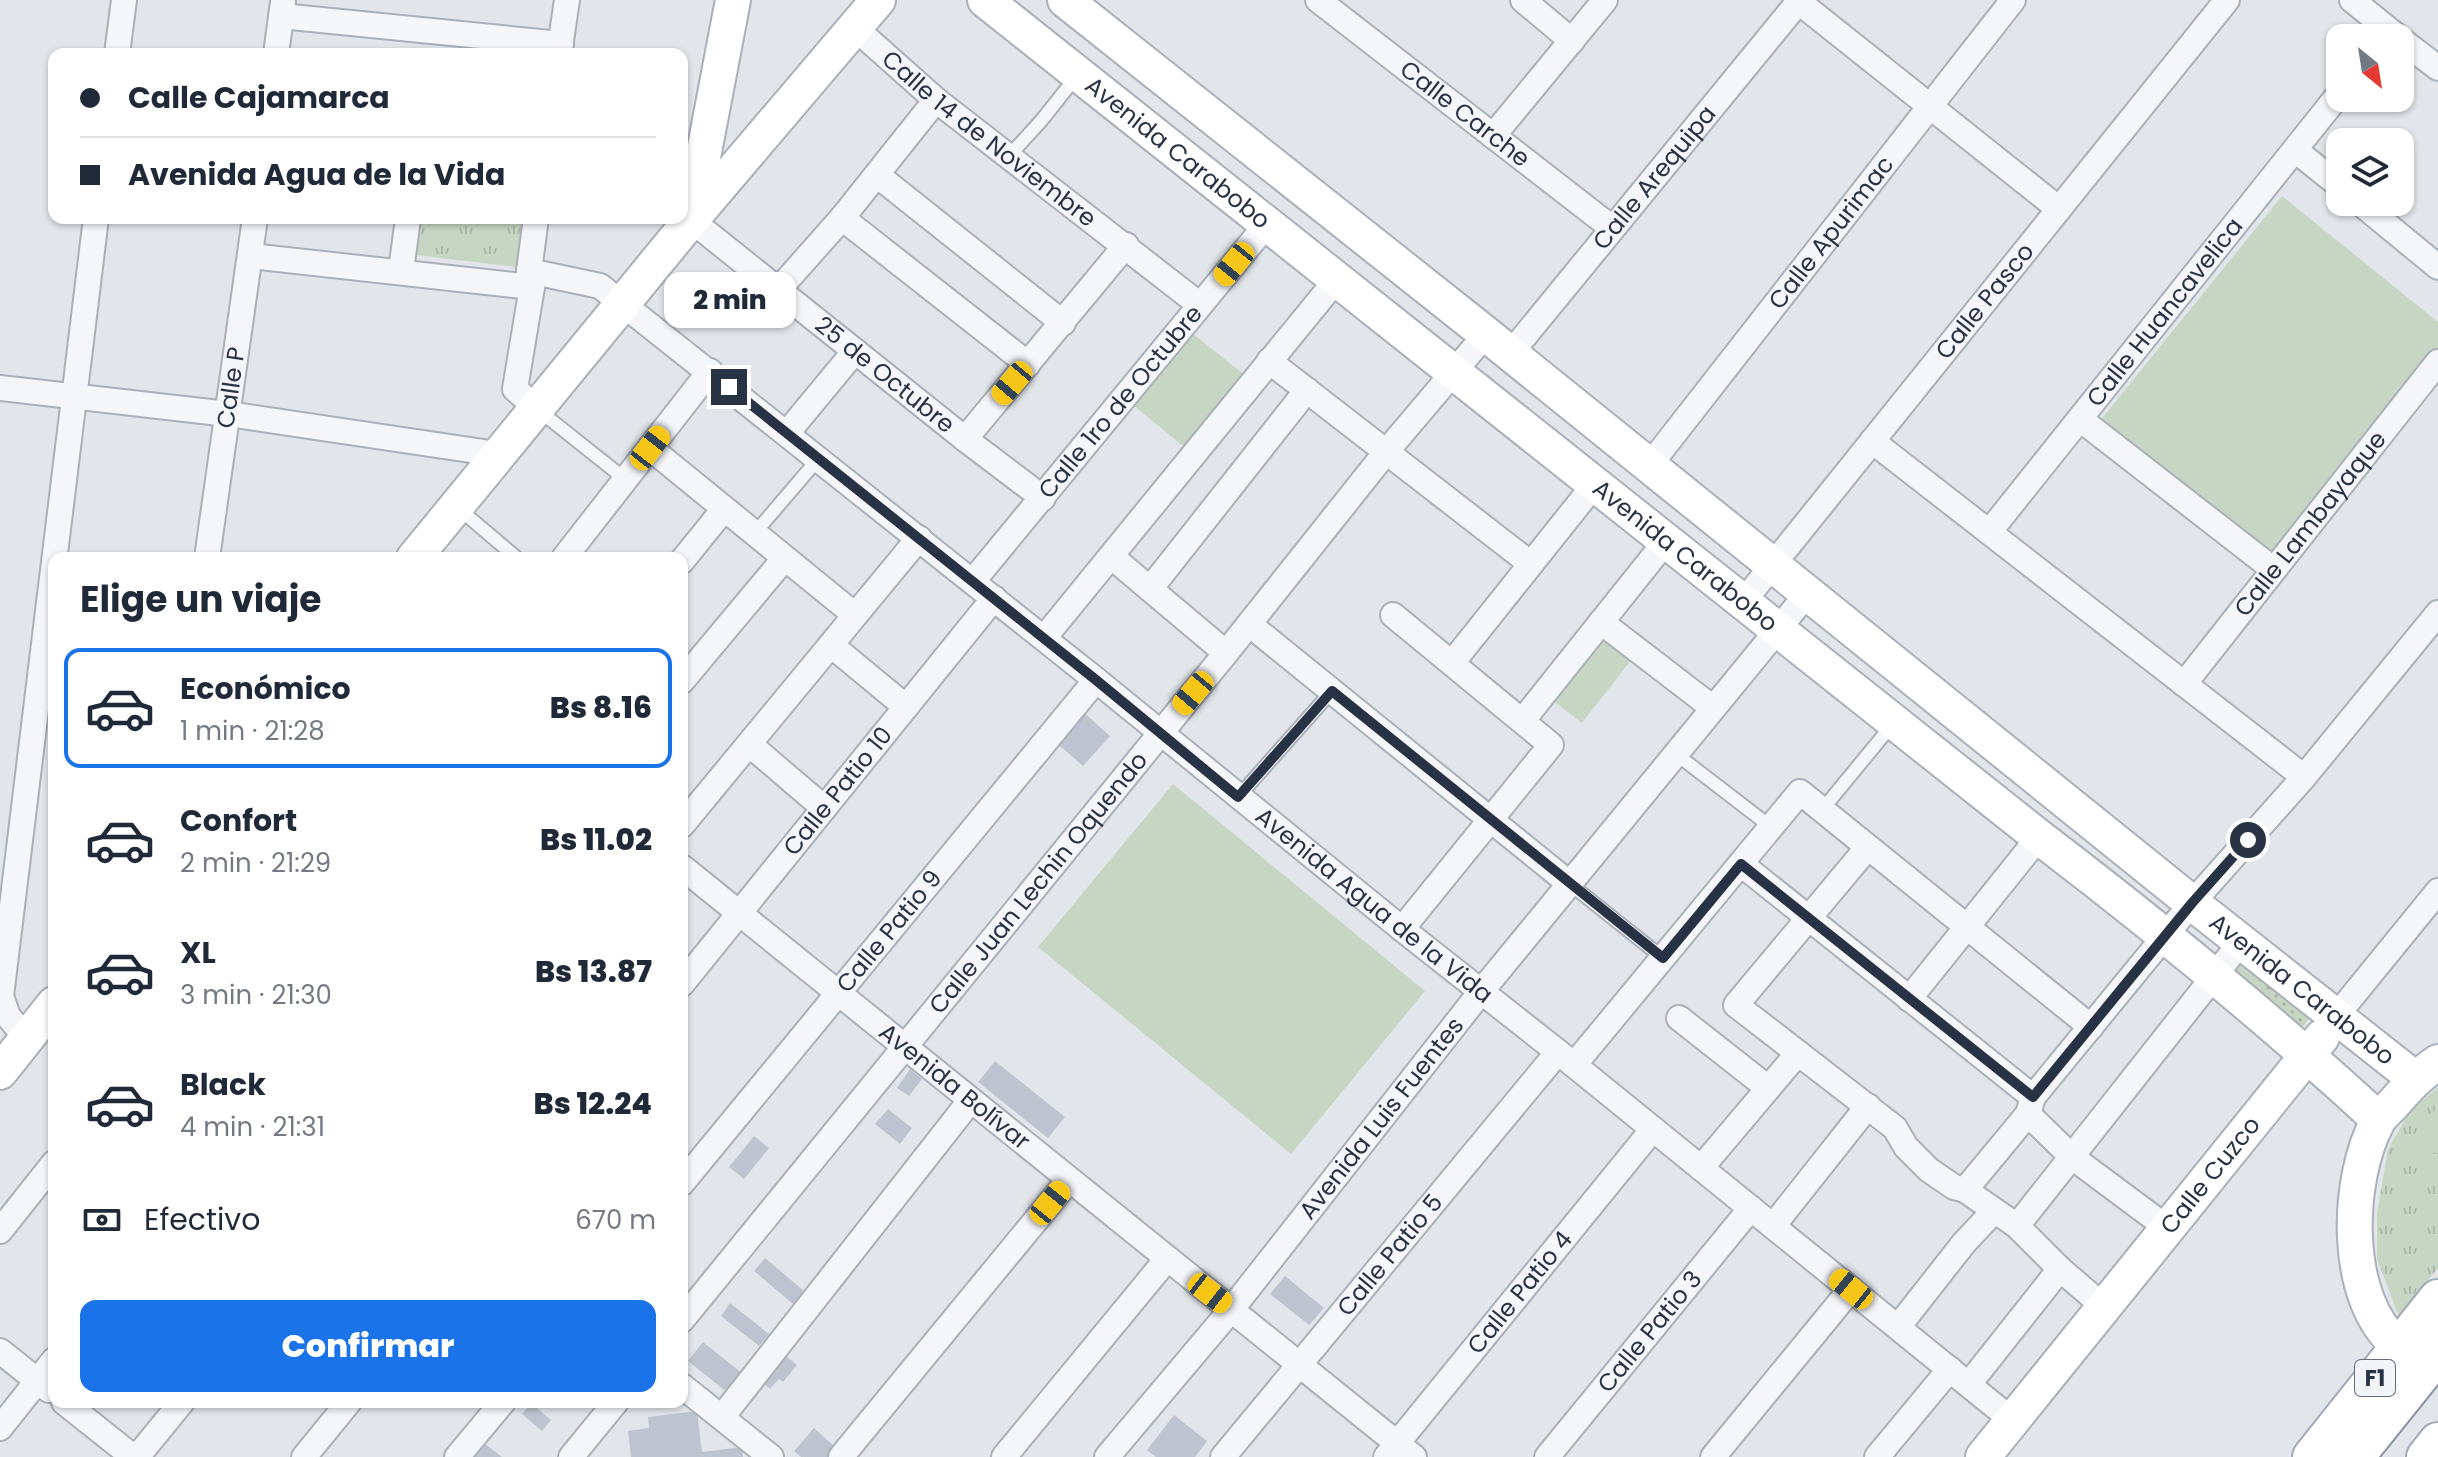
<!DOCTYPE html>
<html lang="es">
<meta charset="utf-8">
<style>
body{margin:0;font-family:Poppins,sans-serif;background:#f2f2f3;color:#1f2937;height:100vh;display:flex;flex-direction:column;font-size:30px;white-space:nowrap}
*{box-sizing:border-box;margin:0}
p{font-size:26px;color:#747a83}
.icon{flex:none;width:44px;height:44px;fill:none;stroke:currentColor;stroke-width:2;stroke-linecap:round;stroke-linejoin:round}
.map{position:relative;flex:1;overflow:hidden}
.drawer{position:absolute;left:48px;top:552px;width:640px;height:856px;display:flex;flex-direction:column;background:#fff;border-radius:16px;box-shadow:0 2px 6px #0004}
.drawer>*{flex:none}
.banner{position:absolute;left:48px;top:48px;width:640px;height:176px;border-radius:16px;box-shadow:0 2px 6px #0004;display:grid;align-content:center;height:176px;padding:0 32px;background:#fff}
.needle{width:52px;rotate:150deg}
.controls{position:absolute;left:2326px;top:24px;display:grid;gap:16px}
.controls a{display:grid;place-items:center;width:88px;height:88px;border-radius:16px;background:#fff;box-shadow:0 2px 6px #0004;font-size:40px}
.end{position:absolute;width:36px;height:36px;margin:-18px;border:10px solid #283245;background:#fff;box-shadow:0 0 0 4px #fff}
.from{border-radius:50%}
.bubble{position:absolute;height:56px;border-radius:16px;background:#fff;box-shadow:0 2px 6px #0004;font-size:26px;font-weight:800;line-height:56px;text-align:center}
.car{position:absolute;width:24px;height:48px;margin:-24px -12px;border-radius:10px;box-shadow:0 0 6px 2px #0007;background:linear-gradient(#f5c518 24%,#345 0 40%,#f5c518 0 76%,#345 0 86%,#f5c518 0)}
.banner b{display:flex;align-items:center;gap:28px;height:76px;font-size:30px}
.banner b+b{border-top:2px solid #e0e1e3}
.banner i{width:20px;height:20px;background:#1f2937}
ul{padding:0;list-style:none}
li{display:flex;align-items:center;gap:24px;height:120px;margin:0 16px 12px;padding:0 16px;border:4px solid transparent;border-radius:16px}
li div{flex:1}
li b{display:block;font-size:30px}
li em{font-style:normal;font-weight:800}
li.active{border-color:#1a73e8}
li>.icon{width:72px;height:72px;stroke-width:1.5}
h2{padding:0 32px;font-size:36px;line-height:96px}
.pay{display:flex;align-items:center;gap:20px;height:88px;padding:0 32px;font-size:30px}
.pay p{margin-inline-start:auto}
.button{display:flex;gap:16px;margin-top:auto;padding:16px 32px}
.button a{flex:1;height:92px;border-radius:16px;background:#1a73e8;color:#fff;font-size:32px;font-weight:800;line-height:92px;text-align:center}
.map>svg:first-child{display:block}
.grass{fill:url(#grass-dots)}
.park{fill:url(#park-tufts)}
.garden{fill:#c7d6c2}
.building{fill:#bec4cf}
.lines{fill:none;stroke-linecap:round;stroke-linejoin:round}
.lane-casing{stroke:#aab0b9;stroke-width:16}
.street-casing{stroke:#aab0b9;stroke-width:28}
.secondary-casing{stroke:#aab0b9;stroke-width:38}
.primary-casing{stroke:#a0a9b8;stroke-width:42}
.highway-casing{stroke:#8892a4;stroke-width:46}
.lane{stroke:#f5f6f9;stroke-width:12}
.street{stroke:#f5f6f9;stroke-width:24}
.secondary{stroke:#fff;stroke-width:34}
.primary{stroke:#fff;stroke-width:38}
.highway{stroke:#fff;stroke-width:42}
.route{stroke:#283245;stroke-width:10}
.labels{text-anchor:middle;stroke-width:7;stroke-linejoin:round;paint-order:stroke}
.shield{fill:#f2f5f8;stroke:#656c7b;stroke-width:2}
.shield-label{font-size:22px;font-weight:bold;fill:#283245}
.street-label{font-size:24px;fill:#283245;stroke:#f2f5f8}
</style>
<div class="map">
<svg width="2438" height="1457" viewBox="0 0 2438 1457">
<defs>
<pattern id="grass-dots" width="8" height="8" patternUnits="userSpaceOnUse" patternTransform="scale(2)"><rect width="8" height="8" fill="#c7d6c2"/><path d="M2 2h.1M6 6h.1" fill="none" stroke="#abb8a8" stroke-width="1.8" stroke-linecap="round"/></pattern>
<pattern id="park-tufts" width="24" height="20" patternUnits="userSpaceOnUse" patternTransform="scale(2)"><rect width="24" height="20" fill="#c7d6c2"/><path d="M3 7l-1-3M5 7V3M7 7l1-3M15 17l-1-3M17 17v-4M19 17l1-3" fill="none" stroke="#abb8a8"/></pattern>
</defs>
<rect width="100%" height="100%" fill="#e2e6eb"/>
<path class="grass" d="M2244,961L2312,1015L2298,1033L2230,979Z"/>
<path class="park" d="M421,218H523L517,267L416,255Z
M2438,1087V1268L2399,1317L2377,1259V1213L2388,1149L2410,1111Z"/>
<path class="garden" d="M2282,196L2438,322V348L2256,573L2086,438Z
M1192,333L1247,377L1188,450L1134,406Z
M1605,632L1635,655L1582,723L1552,700Z
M1173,784L1425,991L1291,1154L1038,947Z
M2438,1105V1148L2428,1160L2408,1145Z"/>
<path class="building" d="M1081,710L1110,736L1083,766L1054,741Z
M995,1061L1065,1117L1048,1138L978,1082Z
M910,1069L922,1079L909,1096L897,1088Z
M888,1109L912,1128L900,1144L875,1124Z
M754,1136L769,1148L744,1179L729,1167Z
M765,1258L804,1291L793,1304L754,1271Z
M1285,1276L1324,1308L1309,1325L1270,1294Z
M730,1303L769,1334L759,1346L721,1316Z
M703,1342L748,1378L733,1397L688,1361Z
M781,1352L797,1365L783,1382L779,1379L770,1389L758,1379Z
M531,1403L551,1420L542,1431L522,1414Z
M697,1411L702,1452L742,1447L743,1457H631L628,1431L649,1428L648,1417Z
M1174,1415L1207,1441L1195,1457H1156L1147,1450Z
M814,1428L839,1451L834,1457H801L794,1451Z
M484,1443L502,1457H473Z"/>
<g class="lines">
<defs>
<path id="lane" d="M1008,157L1041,121L1076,77
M537,409L625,479
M458,508L517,558
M754,534L819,458
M1676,754L1771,827
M1238,797L1332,691
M1822,810L1892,725
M1570,884L1663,958"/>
<g id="street">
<path id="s1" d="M1318,0L1612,228"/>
<path d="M1523,0L1572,41"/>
<path d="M2352,0L2399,38"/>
<path d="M1799,2L2059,209"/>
<path d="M281,16L561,44"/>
<path id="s2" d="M855,28L936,100L1200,305"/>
<path d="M2400,39L2438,68"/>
<path d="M117,54L124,0"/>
<path d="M276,54L283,2"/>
<path d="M559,54L567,0"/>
<path d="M1493,136L1605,0"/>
<path d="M2295,150L2340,186"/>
<path d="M877,175L1063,323"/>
<path d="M2359,202L2438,267"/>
<path d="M536,218L529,271L532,287L515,389L536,408"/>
<path d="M842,218L1028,364"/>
<path id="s3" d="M691,220L965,439L1043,498"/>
<path d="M251,256L532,287"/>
<path d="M401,271L408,218"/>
<path id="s4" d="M529,271L600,286L1096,680L1402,929L1558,1052L2012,1420"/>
<path d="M779,289L842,218L936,100"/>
<path id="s5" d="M1510,354L1800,0"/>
<path d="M1269,361L1531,564"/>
<path d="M0,388L228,414L497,454"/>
<path d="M2080,419L2273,569"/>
<path d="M787,433L855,351"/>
<path d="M965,439L1126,245"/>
<path d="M1872,441L2304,777"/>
<path d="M650,448L855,615"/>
<path id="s6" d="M1649,466L2013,0"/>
<path id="s7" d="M1990,531L2340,93"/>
<path d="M1112,557L1226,653"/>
<path id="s8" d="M207,558L255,218"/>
<path d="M564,558L710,371"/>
<path d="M682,561L724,509"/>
<path id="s9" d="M973,581L1267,224"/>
<path d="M1150,589L1307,390"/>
<path id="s10" d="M1743,602L2227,0"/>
<path d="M1393,615L1551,745L1402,929"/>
<path d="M1601,622L1713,708"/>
<path d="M1249,624L1570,884"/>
<path d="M1044,638L1337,279"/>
<path d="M831,645L906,707"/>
<path d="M1452,663L1594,485"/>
<path d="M682,681L784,559"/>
<path id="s11" d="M2184,684L2438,362"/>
<path d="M1523,720L1666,541"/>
<path d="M749,744L824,808"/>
<path d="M682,825L919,538"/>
<path d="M1868,847L1736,1005L1895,1128L1906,1147L1929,1170L1954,1187L1965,1190L2017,1226L2060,1269L2103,1306"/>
<path d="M1741,864L2033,1097"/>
<path id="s12" d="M682,867L1414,1457"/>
<path id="s13" d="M682,984L994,598"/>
<path d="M1909,999L2039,837"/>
<path d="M2337,1015L2438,891"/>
<path d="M1679,1018L1768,1088"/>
<path d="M26,1038L8,1016L1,996L96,218"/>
<path d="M1574,1065L1800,792L2091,1027"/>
<path d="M2028,1114L2072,1157L2166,1227"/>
<path d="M1701,1168L1798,1053"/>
<path id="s14" d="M682,1183L1096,680"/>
<path d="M1965,1190L2028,1114L2033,1097L2192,903L2304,777L2438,613"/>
<path d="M1773,1226L1868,1106"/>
<path d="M2017,1226L2241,942"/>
<path d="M0,1231L54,1163"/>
<path id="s15" d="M682,1320L1226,653L1386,452L1486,334"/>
<path d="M1898,1327L1964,1243L1994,1211"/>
<path d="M0,1351L49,1390"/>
<path d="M1969,1384L2060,1269"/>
<path d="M682,1386L771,1457"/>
<path d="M64,1402L133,1457"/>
<path d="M722,1417L970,1101"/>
<path d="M0,1428L54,1360"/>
<path d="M137,1457L182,1402"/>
<path d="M304,1457L349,1402"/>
<path d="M457,1457L503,1402"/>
<path d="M571,1457L616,1402"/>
<path d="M841,1457L1069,1180"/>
<path d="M1004,1457L1167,1259"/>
<path id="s16" d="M1107,1457L1231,1310L1480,993L1807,594"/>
<path id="s17" d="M1223,1457L1558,1052"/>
<path id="s18" d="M1386,1457L1653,1129"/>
<path id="s19" d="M1547,1457L1751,1208"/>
<path d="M1713,1457L1851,1289"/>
<path d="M1877,1457L1950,1369"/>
</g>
<g id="secondary">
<path id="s20" d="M985,0L2039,837C2157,927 2269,1019 2378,1119"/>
<path id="s21" d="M1065,0L1486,334L2192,903L2414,1078"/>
<path d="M692,215L733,0"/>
<path d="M414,558L691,220L878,0"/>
<path d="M0,1072L54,1004"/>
<path d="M2426,1357C2417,1354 2405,1351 2398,1345C2342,1300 2346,1179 2378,1121C2381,1115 2389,1109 2394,1103C2410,1085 2418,1076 2438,1062"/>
<path id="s22" d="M1983,1457L2322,1037"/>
</g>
<path id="primary" d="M2312,1457L2438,1299
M2426,1457L2438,1442"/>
<path id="highway" d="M2352,1457L2438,1350"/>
</defs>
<use href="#lane" class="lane-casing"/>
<use href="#street" class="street-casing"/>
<use href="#secondary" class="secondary-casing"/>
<use href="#primary" class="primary-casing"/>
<use href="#highway" class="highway-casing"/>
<use href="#lane" class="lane"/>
<use href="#street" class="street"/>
<use href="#secondary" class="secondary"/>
<use href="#primary" class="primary"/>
<use href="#highway" class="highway"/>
</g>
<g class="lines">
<path class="route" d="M729,387L1096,680L1238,797L1332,691L1663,958L1741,864L2033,1097L2192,903L2248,840"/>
</g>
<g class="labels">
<rect class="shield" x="2355" y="1360" width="40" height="36" rx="6"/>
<g class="shield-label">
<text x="2375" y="1386">F1</text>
</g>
<g class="street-label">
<text dy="8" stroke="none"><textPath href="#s1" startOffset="186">Calle Carche</textPath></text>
<text dy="8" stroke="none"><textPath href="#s2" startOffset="174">Calle 14 de Noviembre</textPath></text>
<text dy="8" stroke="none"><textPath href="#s20" startOffset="246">Avenida Carabobo</textPath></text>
<text dy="8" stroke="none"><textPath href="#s5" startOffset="228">Calle Arequipa</textPath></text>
<text dy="8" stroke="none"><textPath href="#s6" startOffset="296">Calle Apurimac</textPath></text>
<text dy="8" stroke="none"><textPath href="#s10" startOffset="386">Calle Pasco</textPath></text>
<text dy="8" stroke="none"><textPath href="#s7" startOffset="280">Calle Huancavelica</textPath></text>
<text dy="8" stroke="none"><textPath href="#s3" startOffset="248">25 de Octubre</textPath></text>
<text dy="8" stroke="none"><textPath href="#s8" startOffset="172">Calle P</textPath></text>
<text dy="8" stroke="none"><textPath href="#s9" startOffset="232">Calle 1ro de Octubre</textPath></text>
<text dy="8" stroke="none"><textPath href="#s11" startOffset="204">Calle Lambayaque</textPath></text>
<text dy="8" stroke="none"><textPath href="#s20" startOffset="894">Avenida Carabobo</textPath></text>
<text dy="8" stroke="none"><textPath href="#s13" startOffset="248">Calle Patio 10</textPath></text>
<text dy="8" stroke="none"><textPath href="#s15" startOffset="564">Calle Juan Lechin Oquendo</textPath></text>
<text dy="8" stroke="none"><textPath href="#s4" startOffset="1064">Avenida Agua de la Vida</textPath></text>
<text dy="8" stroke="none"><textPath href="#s14" startOffset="326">Calle Patio 9</textPath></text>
<text dy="8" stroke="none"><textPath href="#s21" startOffset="1584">Avenida Carabobo</textPath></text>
<text dy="8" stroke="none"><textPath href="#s12" startOffset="350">Avenida Bolívar</textPath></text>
<text dy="8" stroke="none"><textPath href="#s16" startOffset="436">Avenida Luis Fuentes</textPath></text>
<text dy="8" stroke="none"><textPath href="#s22" startOffset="362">Calle Cuzco</textPath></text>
<text dy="8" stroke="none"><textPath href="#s17" startOffset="262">Calle Patio 5</textPath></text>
<text dy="8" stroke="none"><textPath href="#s18" startOffset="212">Calle Patio 4</textPath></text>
<text dy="8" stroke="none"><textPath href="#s19" startOffset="162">Calle Patio 3</textPath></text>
</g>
</g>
</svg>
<div class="controls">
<a><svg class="needle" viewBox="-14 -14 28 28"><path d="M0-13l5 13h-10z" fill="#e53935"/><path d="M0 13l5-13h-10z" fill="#747a83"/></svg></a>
<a><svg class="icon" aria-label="layers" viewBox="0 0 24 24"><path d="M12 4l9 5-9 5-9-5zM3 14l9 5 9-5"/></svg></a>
</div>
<i class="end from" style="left:2248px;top:840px"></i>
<i class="end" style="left:729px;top:387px"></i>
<div class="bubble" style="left:664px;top:272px;width:132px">2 min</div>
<i class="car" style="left:1234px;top:264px;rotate:219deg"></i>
<i class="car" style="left:1012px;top:383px;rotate:220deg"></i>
<i class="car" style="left:650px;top:448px;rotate:38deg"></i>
<i class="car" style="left:1193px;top:693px;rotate:220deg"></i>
<i class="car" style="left:1050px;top:1203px;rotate:39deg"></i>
<i class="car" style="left:1851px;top:1289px;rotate:309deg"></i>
<i class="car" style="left:1210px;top:1293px;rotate:128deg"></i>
<div class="banner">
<b><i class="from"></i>Calle Cajamarca</b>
<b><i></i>Avenida Agua de la Vida</b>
</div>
<section class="drawer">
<h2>Elige un viaje</h2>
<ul>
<li class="active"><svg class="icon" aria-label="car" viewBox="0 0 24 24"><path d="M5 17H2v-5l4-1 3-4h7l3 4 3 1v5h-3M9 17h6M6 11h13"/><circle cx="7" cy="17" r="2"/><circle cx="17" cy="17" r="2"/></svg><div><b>Económico</b><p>1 min · 21:28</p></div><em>Bs 8.16</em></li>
<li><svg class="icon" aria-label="car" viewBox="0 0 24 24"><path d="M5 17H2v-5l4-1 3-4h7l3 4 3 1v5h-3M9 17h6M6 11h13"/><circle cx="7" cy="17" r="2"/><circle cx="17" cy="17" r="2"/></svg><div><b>Confort</b><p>2 min · 21:29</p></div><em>Bs 11.02</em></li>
<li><svg class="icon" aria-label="car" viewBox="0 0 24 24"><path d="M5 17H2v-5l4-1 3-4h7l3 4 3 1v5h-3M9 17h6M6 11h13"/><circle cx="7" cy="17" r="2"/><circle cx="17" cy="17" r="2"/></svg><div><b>XL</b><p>3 min · 21:30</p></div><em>Bs 13.87</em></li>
<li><svg class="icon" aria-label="car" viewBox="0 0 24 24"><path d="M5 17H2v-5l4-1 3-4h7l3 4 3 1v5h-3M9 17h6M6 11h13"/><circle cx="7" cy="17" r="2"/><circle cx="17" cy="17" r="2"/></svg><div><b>Black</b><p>4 min · 21:31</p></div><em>Bs 12.24</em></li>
</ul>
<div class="pay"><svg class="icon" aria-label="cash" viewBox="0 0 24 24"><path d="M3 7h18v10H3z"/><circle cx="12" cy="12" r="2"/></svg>Efectivo<p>670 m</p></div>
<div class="button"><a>Confirmar</a></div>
</section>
</div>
